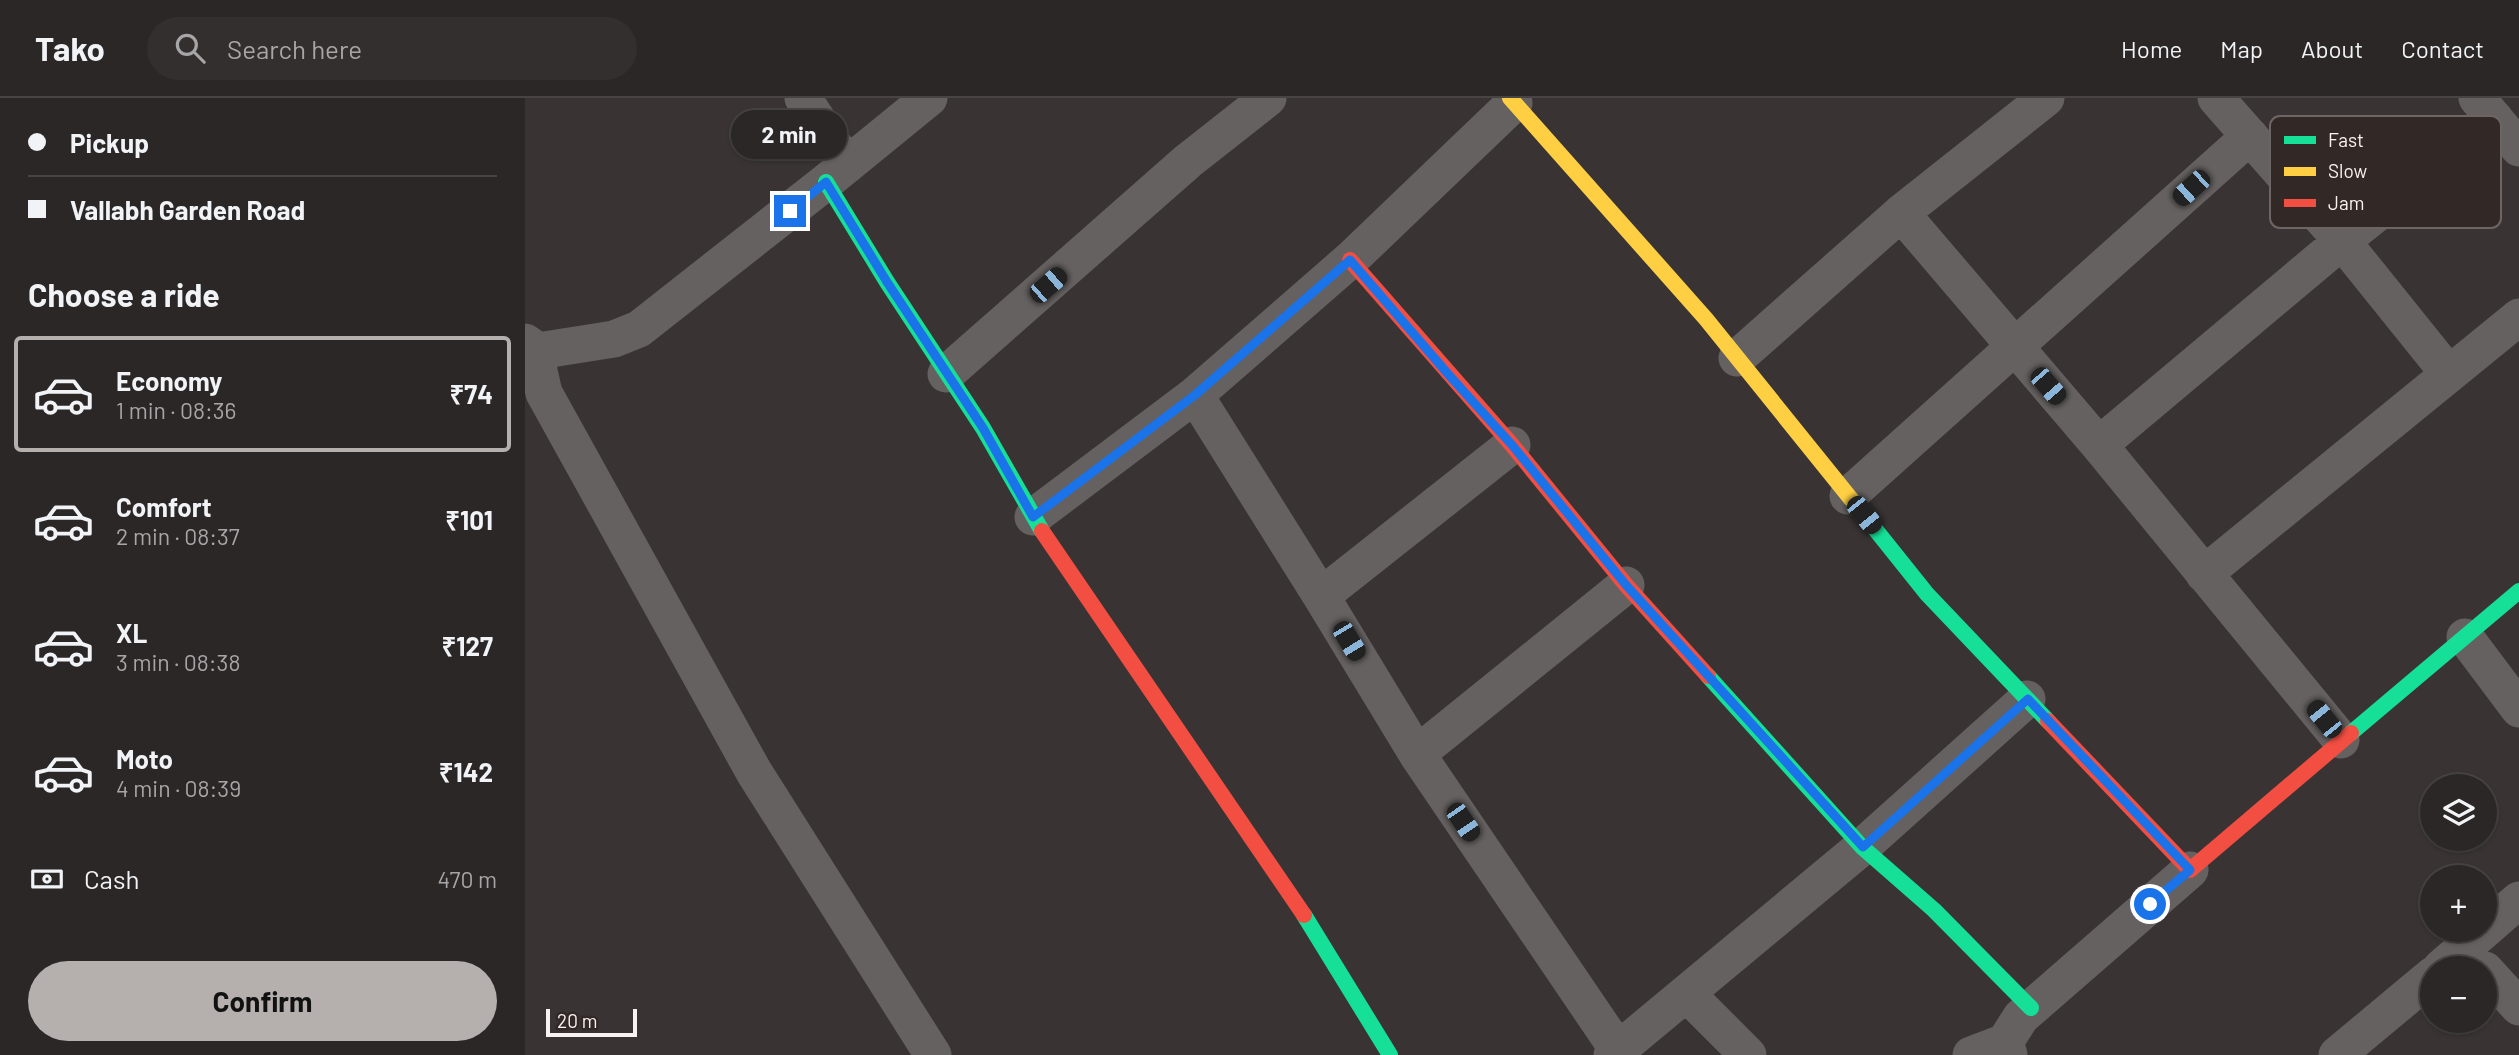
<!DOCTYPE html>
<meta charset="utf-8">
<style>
body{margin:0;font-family:Barlow,sans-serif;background:#332f2e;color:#f1f3f6;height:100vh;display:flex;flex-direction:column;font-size:26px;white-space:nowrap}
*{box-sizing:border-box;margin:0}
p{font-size:23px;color:#a6a5a7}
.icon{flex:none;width:38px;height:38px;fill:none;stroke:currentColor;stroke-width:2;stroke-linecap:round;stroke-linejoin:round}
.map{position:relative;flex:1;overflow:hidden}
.side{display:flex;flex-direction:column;background:#2b2726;width:525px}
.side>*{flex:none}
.banner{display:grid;align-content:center;height:154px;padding:0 28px;background:#2b2726}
.tools{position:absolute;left:1895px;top:676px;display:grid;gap:14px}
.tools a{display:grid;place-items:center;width:77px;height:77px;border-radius:50%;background:#2b2726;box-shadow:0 2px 5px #0004,0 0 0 2px #474443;font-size:35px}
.scale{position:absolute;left:21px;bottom:18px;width:91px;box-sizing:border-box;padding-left:7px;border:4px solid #f8f2f0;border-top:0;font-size:19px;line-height:24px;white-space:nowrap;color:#f8f2f0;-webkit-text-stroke:5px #322926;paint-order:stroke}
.end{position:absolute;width:32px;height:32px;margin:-16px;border:9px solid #1a73e8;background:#fff;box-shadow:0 0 0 4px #fff}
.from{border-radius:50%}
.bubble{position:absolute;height:49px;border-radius:24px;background:#2b2726;box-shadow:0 2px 5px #0004,0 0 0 2px #474443;font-size:23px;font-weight:700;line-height:49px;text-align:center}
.car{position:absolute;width:21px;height:42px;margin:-21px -10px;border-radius:9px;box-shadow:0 0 5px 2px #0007;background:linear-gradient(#222 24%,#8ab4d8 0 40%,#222 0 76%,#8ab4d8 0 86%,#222 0)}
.banner b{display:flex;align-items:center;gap:24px;height:66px;font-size:26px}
.banner b+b{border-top:2px solid #474443}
.banner i{width:18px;height:18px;background:#f1f3f6}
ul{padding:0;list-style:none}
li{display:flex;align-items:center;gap:21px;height:116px;margin:0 14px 10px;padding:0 14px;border:4px solid transparent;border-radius:7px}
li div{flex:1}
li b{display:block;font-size:26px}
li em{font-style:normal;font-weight:700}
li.active{border-color:#b5b0ae}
li>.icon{width:63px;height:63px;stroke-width:1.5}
h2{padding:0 28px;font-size:32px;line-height:84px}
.pay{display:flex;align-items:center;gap:18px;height:77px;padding:0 28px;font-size:26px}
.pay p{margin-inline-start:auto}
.cta{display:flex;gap:14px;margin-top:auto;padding:14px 28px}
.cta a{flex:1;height:80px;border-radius:42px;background:#b5b0ae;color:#111;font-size:28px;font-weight:700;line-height:80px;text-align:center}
header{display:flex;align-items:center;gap:42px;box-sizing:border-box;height:98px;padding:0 35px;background:#2b2726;border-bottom:2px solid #474443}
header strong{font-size:33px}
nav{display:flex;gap:38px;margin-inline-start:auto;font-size:24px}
.search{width:490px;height:63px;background:#332f2e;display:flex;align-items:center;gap:18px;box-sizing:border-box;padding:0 24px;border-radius:38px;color:#a6a5a7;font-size:26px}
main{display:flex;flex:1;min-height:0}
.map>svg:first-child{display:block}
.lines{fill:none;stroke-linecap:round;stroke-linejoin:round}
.street{stroke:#656160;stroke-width:37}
.fast{stroke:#16e098;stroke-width:16}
.slow{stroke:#ffcf43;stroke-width:16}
.jam{stroke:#f24e42;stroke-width:16}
.route{stroke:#1a73e8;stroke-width:9}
.key{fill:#322926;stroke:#6d6563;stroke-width:2}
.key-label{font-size:19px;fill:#f8f2f0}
</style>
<header>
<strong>Tako</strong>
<div class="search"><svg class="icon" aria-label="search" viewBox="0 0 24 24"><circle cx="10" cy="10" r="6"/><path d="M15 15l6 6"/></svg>Search here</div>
<nav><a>Home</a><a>Map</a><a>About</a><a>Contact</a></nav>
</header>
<main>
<section class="side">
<div class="banner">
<b><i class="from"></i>Pickup</b>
<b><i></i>Vallabh Garden Road</b>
</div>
<h2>Choose a ride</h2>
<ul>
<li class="active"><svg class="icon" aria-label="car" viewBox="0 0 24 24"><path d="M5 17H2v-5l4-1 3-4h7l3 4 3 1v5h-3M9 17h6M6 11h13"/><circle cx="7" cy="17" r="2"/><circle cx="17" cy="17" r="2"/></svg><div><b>Economy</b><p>1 min · 08:36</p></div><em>₹74</em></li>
<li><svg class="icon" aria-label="car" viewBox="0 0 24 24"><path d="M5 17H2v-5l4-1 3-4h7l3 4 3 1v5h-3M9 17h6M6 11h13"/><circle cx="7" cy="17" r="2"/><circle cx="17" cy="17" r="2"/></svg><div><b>Comfort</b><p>2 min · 08:37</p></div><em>₹101</em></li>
<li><svg class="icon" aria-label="car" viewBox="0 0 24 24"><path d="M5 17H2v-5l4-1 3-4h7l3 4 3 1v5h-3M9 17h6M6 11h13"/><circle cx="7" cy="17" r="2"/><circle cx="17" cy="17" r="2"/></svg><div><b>XL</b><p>3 min · 08:38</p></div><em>₹127</em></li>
<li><svg class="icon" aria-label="car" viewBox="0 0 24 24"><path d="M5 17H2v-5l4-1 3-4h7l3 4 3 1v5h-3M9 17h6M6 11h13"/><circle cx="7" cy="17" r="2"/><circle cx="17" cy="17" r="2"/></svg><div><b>Moto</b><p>4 min · 08:39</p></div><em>₹142</em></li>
</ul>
<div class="pay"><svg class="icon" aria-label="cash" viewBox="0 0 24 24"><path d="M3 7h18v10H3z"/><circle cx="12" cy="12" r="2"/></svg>Cash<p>470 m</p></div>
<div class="cta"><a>Confirm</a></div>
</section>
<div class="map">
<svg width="1994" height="957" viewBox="0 0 1994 957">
<rect width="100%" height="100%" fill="#393433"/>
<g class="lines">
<path class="street" d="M278,0L322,67
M1691,0L1817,143L1924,276
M1952,0L1994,50
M1376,115L1574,347L1816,642
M0,244L13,253L89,241L114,231L301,84L404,0
M13,253L14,273L19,295L229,674L408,957
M1212,260L1376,115L1521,0
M421,276L663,63L743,0
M670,297L796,498L892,656L1093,952
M1574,347L1817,143L1970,21
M1323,398L1725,38
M508,419L670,297L825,162L989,5
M1679,476L1994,219
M796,498L987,347
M1940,539L1994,611
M892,656L1101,487
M1916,870L1994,802
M1960,872L1994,909
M1162,896L1223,957
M1087,957L1337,749L1502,601
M1446,957L1480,944
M1484,957L1480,944L1496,919L1665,772
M1812,957L1908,877"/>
<path class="fast" d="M301,84L362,184L458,330L517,433
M1326,401L1402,496L1523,623
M1183,578L1337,749L1409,812L1506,910
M1826,635L1994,493
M779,817L865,957"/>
<path class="slow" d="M985,0L1181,221L1326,401"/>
<path class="jam" d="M825,162L987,347L1101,487L1183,578
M517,433L779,817
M1523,623L1665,772L1826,635"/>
</g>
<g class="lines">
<path class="route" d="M265,113L301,84L362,184L458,330L508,419L670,297L825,162L923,276L987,347L1101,487L1338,749L1503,601L1665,772L1625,806"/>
</g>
<rect x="1745" y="18" width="231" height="112" rx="10" class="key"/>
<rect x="1759" y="38" width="32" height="8" fill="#16e098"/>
<rect x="1759" y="69" width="32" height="9" fill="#ffcf43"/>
<rect x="1759" y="101" width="32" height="8" fill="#f24e42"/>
<g class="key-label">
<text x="1803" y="49">Fast</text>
<text x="1803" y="80">Slow</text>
<text x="1803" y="112">Jam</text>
</g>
</svg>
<div class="tools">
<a><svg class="icon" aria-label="layers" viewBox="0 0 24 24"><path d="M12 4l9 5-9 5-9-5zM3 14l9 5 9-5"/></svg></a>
<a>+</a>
<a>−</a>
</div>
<div class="scale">20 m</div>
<i class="end from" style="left:1625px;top:806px"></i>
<i class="end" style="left:265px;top:113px"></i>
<div class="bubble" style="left:206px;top:12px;width:116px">2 min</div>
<i class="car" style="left:1666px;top:90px;rotate:228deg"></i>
<i class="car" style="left:523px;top:187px;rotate:49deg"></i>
<i class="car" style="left:1523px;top:288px;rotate:139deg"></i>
<i class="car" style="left:1339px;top:417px;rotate:141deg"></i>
<i class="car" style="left:824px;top:543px;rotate:149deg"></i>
<i class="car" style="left:1799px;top:621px;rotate:321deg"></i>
<i class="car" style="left:938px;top:724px;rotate:146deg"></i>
</div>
</main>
